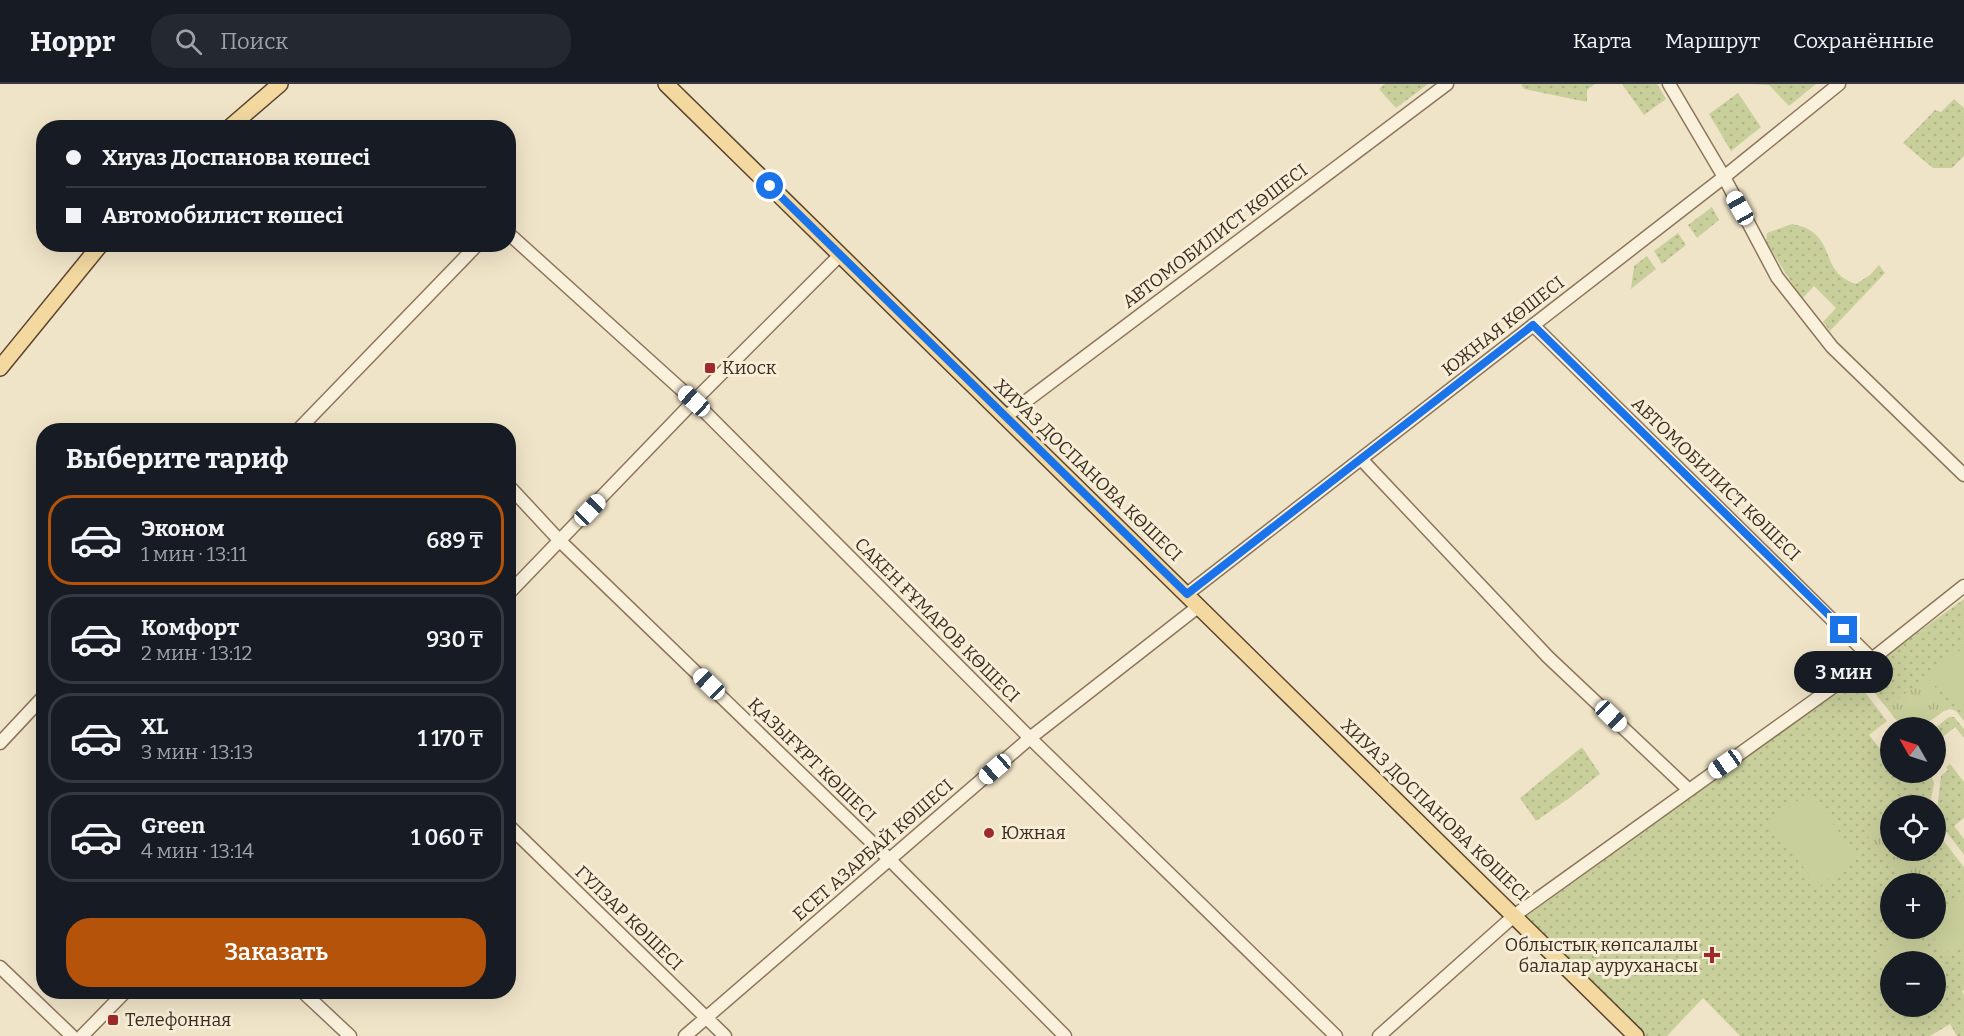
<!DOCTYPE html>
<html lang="ru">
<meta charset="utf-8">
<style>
body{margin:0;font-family:Bitter,serif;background:#242831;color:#f1f3f6;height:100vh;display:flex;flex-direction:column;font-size:22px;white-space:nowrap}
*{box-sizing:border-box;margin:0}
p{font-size:20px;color:#9ea1a6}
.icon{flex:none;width:33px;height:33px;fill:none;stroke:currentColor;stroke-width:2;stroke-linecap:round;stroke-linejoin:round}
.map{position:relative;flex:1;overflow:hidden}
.sheet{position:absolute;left:36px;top:339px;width:480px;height:576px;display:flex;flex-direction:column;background:#171b24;border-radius:24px;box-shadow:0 6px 24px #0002}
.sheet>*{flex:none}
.banner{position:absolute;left:36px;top:36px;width:480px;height:132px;border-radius:24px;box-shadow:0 6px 24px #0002;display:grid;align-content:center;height:132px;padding:0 30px;background:#171b24}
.needle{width:39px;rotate:309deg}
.buttons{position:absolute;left:1880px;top:633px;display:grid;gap:12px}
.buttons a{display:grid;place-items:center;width:66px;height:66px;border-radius:50%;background:#171b24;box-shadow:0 6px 24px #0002;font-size:30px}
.end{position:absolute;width:27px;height:27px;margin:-14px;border:8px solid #1a73e8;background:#fff;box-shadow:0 0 0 3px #fff}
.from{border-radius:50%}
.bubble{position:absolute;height:42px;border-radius:21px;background:#171b24;box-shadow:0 6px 24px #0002;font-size:20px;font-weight:600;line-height:42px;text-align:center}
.car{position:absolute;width:18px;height:36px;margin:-18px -9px;border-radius:8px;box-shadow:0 0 4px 2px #0007;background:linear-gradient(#fff 24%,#345 0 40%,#fff 0 76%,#345 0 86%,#fff 0)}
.banner b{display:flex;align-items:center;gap:21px;height:57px;font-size:22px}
.banner b+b{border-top:2px solid #363941}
.banner i{width:15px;height:15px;background:#f1f3f6}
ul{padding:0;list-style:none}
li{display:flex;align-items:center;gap:18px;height:90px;margin:0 12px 9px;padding:0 18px;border:3px solid #363941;border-radius:24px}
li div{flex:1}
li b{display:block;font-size:22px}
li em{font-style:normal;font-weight:600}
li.selected{border-color:#b45309}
li>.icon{width:54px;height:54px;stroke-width:1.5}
h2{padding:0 30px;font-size:27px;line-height:72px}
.button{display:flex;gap:12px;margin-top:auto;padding:12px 30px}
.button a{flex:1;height:69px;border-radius:24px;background:#b45309;color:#fff;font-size:24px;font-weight:600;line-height:69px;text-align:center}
header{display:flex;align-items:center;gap:36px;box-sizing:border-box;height:84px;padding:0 30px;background:#171b24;border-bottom:2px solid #363941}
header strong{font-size:28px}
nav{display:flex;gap:33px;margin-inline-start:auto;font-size:21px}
.search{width:420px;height:54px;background:#242831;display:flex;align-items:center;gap:15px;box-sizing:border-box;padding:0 21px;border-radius:24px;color:#9ea1a6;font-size:22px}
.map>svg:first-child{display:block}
.grass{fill:url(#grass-dots);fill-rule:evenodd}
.park{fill:url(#park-tufts)}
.pitch{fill:#c9cf9b}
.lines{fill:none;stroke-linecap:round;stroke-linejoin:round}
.minor-casing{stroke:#8d765c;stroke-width:15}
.major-casing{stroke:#5b4430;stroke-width:18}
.minor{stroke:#faf1dc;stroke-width:12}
.major{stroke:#f3d9a0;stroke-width:15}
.route{stroke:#1a73e8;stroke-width:8}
.poi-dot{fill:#9e2a2b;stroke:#f7eed8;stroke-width:2}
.labels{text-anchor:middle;stroke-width:6;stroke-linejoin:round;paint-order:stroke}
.street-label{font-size:18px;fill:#3d2e20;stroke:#f7eed8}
.poi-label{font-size:18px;fill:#3d2e20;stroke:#f7eed8;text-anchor:start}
</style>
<header>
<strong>Hoppr</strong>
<div class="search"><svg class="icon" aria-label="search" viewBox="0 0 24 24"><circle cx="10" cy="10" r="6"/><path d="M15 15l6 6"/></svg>Поиск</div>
<nav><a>Карта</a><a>Маршрут</a><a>Сохранённые</a></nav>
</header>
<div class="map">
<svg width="1964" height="952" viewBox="0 0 1964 952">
<defs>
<pattern id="grass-dots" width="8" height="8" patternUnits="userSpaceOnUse" patternTransform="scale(1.5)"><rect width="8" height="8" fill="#c9cf9b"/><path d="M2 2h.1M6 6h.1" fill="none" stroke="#aeb285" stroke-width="1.8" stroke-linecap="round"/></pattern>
<pattern id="park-tufts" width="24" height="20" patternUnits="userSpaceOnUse" patternTransform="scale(1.5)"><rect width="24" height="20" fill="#c9cf9b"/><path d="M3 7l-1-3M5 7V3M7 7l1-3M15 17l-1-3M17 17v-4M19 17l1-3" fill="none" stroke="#aeb285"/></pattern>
</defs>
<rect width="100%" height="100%" fill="#f0e4c8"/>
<path class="grass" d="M1385,0H1428L1396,24L1379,5Z
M1523,0H1595L1587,6V18L1524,5L1521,1Z
M1622,0H1657L1666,15L1644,31Z
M1751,0H1816L1789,22L1769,1Z
M1738,9L1761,43L1731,67L1709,30Z
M1954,15L1964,24V72L1952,84H1933L1903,59L1935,26L1941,28Z
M1712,123L1719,136L1697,154L1688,141Z
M1792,140C1796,141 1802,142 1806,144C1835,158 1821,189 1856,200L1870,191L1879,181L1885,189L1830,247L1823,238L1836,224L1814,202L1802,215L1766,158L1767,149Z
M1678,149L1686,161L1662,180L1654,167Z
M1647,172L1656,185L1631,205L1634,182Z
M1964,515V637L1956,627L1950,625L1944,627L1922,643H1902L1866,598L1860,602L1887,637L1869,651L1885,671L1890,667V688L1930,689L1934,699L1930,721L1890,722V766H1935V746L1964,783V906L1962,907L1964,911V952H1957L1950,940L1930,952H1740L1703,914L1667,952H1645L1585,894L1581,884L1571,880L1524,834ZM1890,800H1935V844H1890ZM1890,878H1935V922H1890Z
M1949,633H1954L1964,645V654L1955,643L1935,659V644Z
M1582,663L1600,690L1568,715L1536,737L1520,714Z
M1950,680L1964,698V734L1954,742L1964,755V771L1936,734L1941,692L1948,686L1946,683Z"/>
<path class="park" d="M1927,592L1950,623C1932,628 1926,644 1905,643L1889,622Z
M1890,730V764L1883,770L1866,750Z
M1901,767H1909L1934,799H1905L1887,778Z"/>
<path class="pitch" d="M1964,563V617L1957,622L1931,589Z
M1808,708L1857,771L1819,803L1769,740Z
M1958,813L1964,820V854L1946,869L1926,845L1935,844V831Z
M1912,844L1936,875L1932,877L1890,878V894L1874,874L1909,845Z"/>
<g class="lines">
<defs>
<path id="minor" d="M1669,0L1724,93L1777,193L1832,263L1964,391
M508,149L694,317L1030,654L1336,952
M1533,241L1872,575
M1005,333L1447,0
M298,346L478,160
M1361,375L1548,573L1689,706
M508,401L560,457L890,776L1065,952
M508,510L694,317L840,171
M1187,510L1724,93L1839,0
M0,659L44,612
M508,741L725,952
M0,883L72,952
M303,908L350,952
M82,952L125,908
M685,952L1030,654L1199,522
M1379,952L1515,831L1872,575L1964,502"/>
<path id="major" d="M666,0L1636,952
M229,44L280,0
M0,284L101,160"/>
</defs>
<use href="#minor" class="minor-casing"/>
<use href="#major" class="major-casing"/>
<use href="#minor" class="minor"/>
<use href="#major" class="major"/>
</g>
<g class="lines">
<path class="route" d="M770,102L1187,510L1533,241L1844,546"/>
</g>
<g class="poi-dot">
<rect x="704" y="278" width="12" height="12" rx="3"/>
<circle cx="989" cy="749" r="6"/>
<path d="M1709 862h6v6h6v6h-6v6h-6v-6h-6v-6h6z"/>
<rect x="107" y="930" width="12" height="12" rx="3"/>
</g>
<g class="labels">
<g class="street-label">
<text transform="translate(1215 152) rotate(-37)" y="6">АВТОМОБИЛИСТ КӨШЕСІ</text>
<text transform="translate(1503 242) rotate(-38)" y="6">ЮЖНАЯ КӨШЕСІ</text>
<text transform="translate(1088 386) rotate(44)" y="6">ХИУАЗ ДОСПАНОВА КӨШЕСІ</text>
<text transform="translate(1716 395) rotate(44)" y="6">АВТОМОБИЛИСТ КӨШЕСІ</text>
<text transform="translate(937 536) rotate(45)" y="6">САКЕН ҒҰМАРОВ КӨШЕСІ</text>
<text transform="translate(812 676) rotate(44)" y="6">ҚАЗЫҒҰРТ КӨШЕСІ</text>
<text transform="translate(1435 726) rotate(44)" y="6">ХИУАЗ ДОСПАНОВА КӨШЕСІ</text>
<text transform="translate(873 766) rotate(-41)" y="6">ЕСЕТ АЗАРБАЙ КӨШЕСІ</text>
<text transform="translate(629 834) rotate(44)" y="6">ГҮЛЗАР КӨШЕСІ</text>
</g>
<g class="poi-label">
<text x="722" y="290">Киоск</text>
<text x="1001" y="755">Южная</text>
<text x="1698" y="867" text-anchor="end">Облыстық көпсалалы<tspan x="1698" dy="21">балалар ауруханасы</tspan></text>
<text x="125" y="942">Телефонная</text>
</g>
</g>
</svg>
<div class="buttons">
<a><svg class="needle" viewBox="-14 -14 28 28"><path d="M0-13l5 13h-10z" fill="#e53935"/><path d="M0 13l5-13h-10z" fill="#9ea1a6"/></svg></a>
<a><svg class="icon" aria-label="locate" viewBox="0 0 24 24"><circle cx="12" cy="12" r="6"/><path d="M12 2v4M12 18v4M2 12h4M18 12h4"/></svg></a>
<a>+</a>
<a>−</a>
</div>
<i class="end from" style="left:770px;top:102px"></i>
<i class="end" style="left:1844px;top:546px"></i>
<div class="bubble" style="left:1794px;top:567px;width:99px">3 мин</div>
<i class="car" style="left:1740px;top:124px;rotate:331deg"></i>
<i class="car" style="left:694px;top:317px;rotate:312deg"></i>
<i class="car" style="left:590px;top:426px;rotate:44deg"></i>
<i class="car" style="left:709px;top:600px;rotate:314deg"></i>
<i class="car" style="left:1611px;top:632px;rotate:134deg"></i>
<i class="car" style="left:1725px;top:680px;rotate:235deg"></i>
<i class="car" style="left:995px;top:685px;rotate:229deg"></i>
<div class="banner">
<b><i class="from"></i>Хиуаз Доспанова көшесі</b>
<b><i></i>Автомобилист көшесі</b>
</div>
<section class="sheet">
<h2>Выберите тариф</h2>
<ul>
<li class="selected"><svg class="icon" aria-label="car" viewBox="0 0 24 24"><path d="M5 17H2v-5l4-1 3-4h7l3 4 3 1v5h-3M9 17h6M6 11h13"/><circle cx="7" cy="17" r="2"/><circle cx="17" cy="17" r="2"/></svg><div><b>Эконом</b><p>1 мин · 13:11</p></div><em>689 ₸</em></li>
<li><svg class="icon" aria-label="car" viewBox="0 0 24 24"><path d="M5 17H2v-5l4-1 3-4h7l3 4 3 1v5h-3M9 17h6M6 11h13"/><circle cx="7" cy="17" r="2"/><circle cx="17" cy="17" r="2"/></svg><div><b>Комфорт</b><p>2 мин · 13:12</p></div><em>930 ₸</em></li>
<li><svg class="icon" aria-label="car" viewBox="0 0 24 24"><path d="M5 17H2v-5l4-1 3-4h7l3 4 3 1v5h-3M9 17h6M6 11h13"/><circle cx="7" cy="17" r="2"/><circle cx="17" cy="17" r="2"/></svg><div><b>XL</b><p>3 мин · 13:13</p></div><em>1 170 ₸</em></li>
<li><svg class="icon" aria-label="car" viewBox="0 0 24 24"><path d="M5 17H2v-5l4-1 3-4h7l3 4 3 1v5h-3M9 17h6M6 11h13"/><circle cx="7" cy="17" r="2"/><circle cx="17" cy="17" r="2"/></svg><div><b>Green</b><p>4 мин · 13:14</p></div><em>1 060 ₸</em></li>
</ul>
<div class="button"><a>Заказать</a></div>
</section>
</div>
